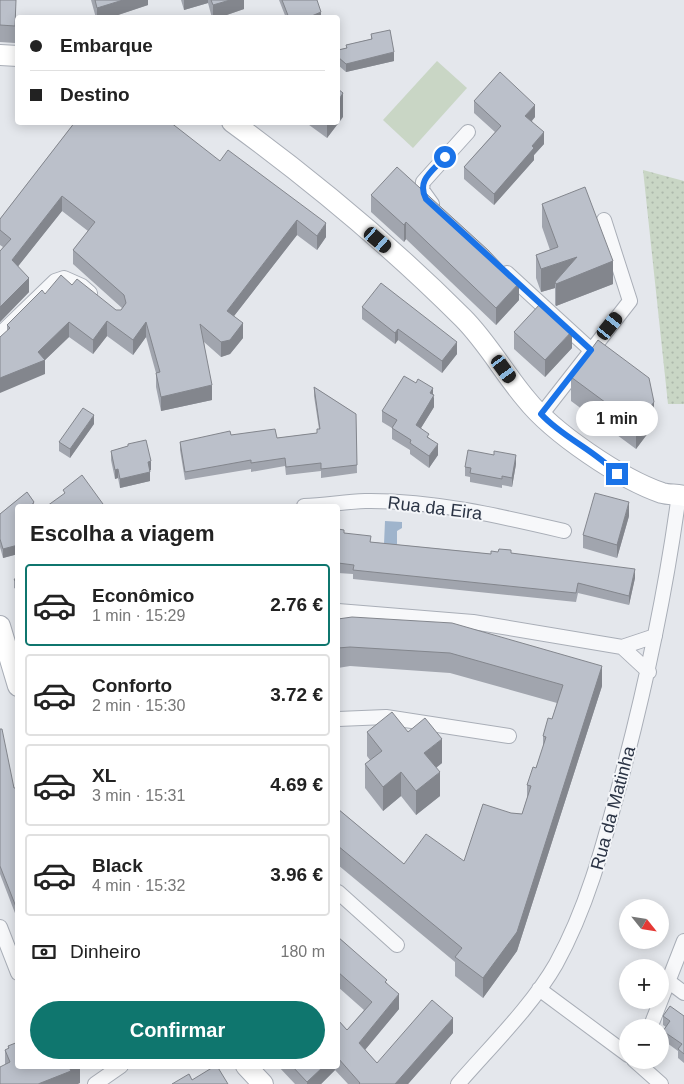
<!DOCTYPE html>
<html lang="pt">
<meta charset="utf-8">
<style>
body{margin:0;font-family:Arial,sans-serif;background:#f6f6f6;color:#222;height:100vh;display:flex;flex-direction:column;font-size:19px;white-space:nowrap}
*{box-sizing:border-box;margin:0}
p{font-size:16px;color:#767676}
.icon{flex:none;width:28px;height:28px;fill:none;stroke:currentColor;stroke-width:2;stroke-linecap:round;stroke-linejoin:round}
.map{position:relative;flex:1;overflow:hidden}
.drawer{position:absolute;left:15px;top:504px;width:325px;height:565px;display:flex;flex-direction:column;background:#fff;border-radius:5px;box-shadow:0 2px 12px #0003}
.drawer>*{flex:none}
.guide{position:absolute;left:15px;top:15px;width:325px;height:110px;border-radius:5px;box-shadow:0 2px 12px #0003;display:grid;align-content:center;height:110px;padding:0 15px;background:#fff}
.needle{width:32px;rotate:120deg}
.controls{position:absolute;left:619px;top:899px;display:grid;gap:10px}
.controls a{display:grid;place-items:center;width:50px;height:50px;border-radius:50%;background:#fff;box-shadow:0 2px 12px #0003;font-size:25px}
.end{position:absolute;width:22px;height:22px;margin:-11px;border:6px solid #1a73e8;background:#fff;box-shadow:0 0 0 2px #fff}
.from{border-radius:50%}
.bubble{position:absolute;height:35px;border-radius:18px;background:#fff;box-shadow:0 2px 12px #0003;font-size:16px;font-weight:700;line-height:35px;text-align:center}
.car{position:absolute;width:15px;height:30px;margin:-15px -8px;border-radius:6px;box-shadow:0 0 4px 1px #0007;background:linear-gradient(#222 24%,#8ab4d8 0 40%,#222 0 76%,#8ab4d8 0 86%,#222 0)}
.guide b{display:flex;align-items:center;gap:18px;height:48px;font-size:19px}
.guide b+b{border-top:1px solid #e0e0e0}
.guide i{width:12px;height:12px;background:#222}
ul{padding:0;list-style:none}
li{display:flex;align-items:center;gap:15px;height:82px;margin:0 10px 8px;padding:0 5px;border:2px solid #e0e0e0;border-radius:5px}
li div{flex:1}
li b{display:block;font-size:19px}
li em{font-style:normal;font-weight:700}
li.current{border-color:#0f766e}
li>.icon{width:45px;height:45px;stroke-width:1.5}
h2{padding:0 15px;font-size:22px;line-height:60px}
.pay{display:flex;align-items:center;gap:12px;height:55px;padding:0 15px;font-size:19px}
.pay p{margin-inline-start:auto}
.primary-button{display:flex;gap:10px;margin-top:auto;padding:10px 15px}
.primary-button a{flex:1;height:58px;border-radius:30px;background:#0f766e;color:#fff;font-size:20px;font-weight:700;line-height:58px;text-align:center}
.map>svg:first-child{display:block}
.grass{fill:url(#grass-dots)}
.garden{fill:#c9d6c5}
.water{fill:#9fb4cc}
.lines{fill:none;stroke-linecap:round;stroke-linejoin:round}
.street-casing{stroke:#a9aeb7;stroke-width:16}
.secondary-casing{stroke:#a9aeb7;stroke-width:22}
.street{stroke:#f7f8fa;stroke-width:14}
.secondary{stroke:#fff;stroke-width:20}
.wall{fill:#a1a5ae}
.shaded-wall{fill:#83868d}
.building{fill:#bbc0ca;stroke:#83868d}
.route{stroke:#1a73e8;stroke-width:6}
.labels{text-anchor:middle;stroke-width:4;stroke-linejoin:round;paint-order:stroke}
.street-label{font-size:18px;fill:#2b3445;stroke:#f4f6f9}
</style>
<div class="map">
<svg width="684" height="1084" viewBox="0 0 684 1084">
<defs>
<pattern id="grass-dots" width="8" height="8" patternUnits="userSpaceOnUse" patternTransform="scale(1.25)"><rect width="8" height="8" fill="#c9d6c5"/><path d="M2 2h.1M6 6h.1" fill="none" stroke="#adb8ab" stroke-width="1.8" stroke-linecap="round"/></pattern>
</defs>
<rect width="100%" height="100%" fill="#e4e7ec"/>
<path class="grass" d="M643,170L684,181V404H668Z"/>
<path class="garden" d="M437,61L467,88L413,148L383,120Z"/>
<path class="water" d="M385,521L402,522V528L397,531V545L384,544Z"/>
<g class="lines">
<defs>
<path id="street" d="M432,204L422,190L423,182L468,132
M507,273L591,350
M0,334L55,281L64,278L82,286L90,293
M541,415L630,301L604,220
M304,506C325,505 345,502 365,501C432,500 500,516 564,531
M338,611L473,622L622,647L655,636
M622,647L649,672
M338,719L386,717L509,736
M338,892L397,945
M0,927L18,973
M668,981L684,993
M539,989L628,1055
M650,1028L684,941
M634,1060L661,1084
M95,1084L121,1066
M458,1084C490,1047 532,1006 556,964C588,906 604,843 621,779C646,685 666,591 679,494"/>
<path id="secondary" d="M0,55L18,56
M232,122C314,182 392,247 463,318C487,342 504,373 526,399C553,433 621,479 662,493C669,495 677,494 684,496
M0,626L18,686
M246,1066L263,1084"/>
</defs>
<use href="#street" class="street-casing"/>
<use href="#secondary" class="secondary-casing"/>
<use href="#street" class="street"/>
<use href="#secondary" class="secondary"/>
</g>
<path class="wall" d="M0,0L16,11L15,43L0,42Z
M91,0H148V5L109,18H96Z
M181,0H244V9L218,18H212L208,3L184,10Z
M279,0H317L321,18H286Z
M371,34L394,61L346,72L338,65V50L346,48V45L371,39Z
M474,101L535,117L532,121L544,144L534,155V160L494,205L464,179V167L495,132L474,113Z
M343,117L327,138L305,122H338Z
M75,122L220,161L326,237L317,250L297,235L234,316L243,338L230,354L221,357L204,342L212,400L161,411L156,387V373L146,337L133,355L107,336L93,354L69,337L45,360V374L7,330V325L45,294L72,285L116,310H121L122,308L73,264V250L88,231L62,211L18,266L29,292L0,322V251L3,247L0,245V219Z
M371,195L519,300L496,325L406,239L404,242L371,212Z
M542,204L613,284L556,306L555,305V288L541,292L536,278V255L550,250L542,227Z
M362,307L457,354L442,373L398,340L395,344L362,319Z
M514,332L572,348L545,377L514,349Z
M571,377L654,425L636,449L571,401Z
M416,383L433,395L434,407L421,428L429,438L438,455L429,468L410,454V450L392,439V428L382,422V411Z
M314,387L356,414L357,473L321,478V471L286,475L285,466L251,472V469L185,480L180,450V442L231,435L277,438L317,433L319,429L314,396Z
M94,424L70,458L59,451V442Z
M128,444L151,470H150V481L120,488L118,478L115,479L111,460V451L128,446Z
M516,464L512,487L502,485V488L470,482V477L465,476V467Z
M27,492L34,502V506H18V554L3,558L0,547V514Z
M629,516L617,558L583,548V535Z
M338,529L344,533L371,542L491,554L511,553L635,578L629,605L578,593L576,602L353,579V574L338,573Z
M18,574V590L14,588V580Z
M338,619L602,686L517,951L483,998L455,976V962L338,865V809L404,864L464,861L511,813L522,814L527,798V785L536,768L543,748V736L552,719L557,703L450,673L350,666L338,668Z
M0,729L14,788H18V921L0,874Z
M367,732H408L442,763L436,768L440,796L416,815L401,796L383,811L365,788V764L370,760L367,756Z
M338,937L387,983L399,1009L365,1050L377,1063L453,1033L408,1084H348L335,1070L321,1084H295L278,1066H338V1020L347,1030L364,1010L338,987Z
M663,1016H684V1063L678,1058V1051L663,1040V1031L666,1027L663,1025Z
M8,1046L80,1066V1083L5,1064V1050L8,1049Z"/>
<path class="shaded-wall" d="M123,0H148V5L109,18H97V8Z
M184,0H208V3L184,10Z
M230,0H244V9L218,18H213V5Z
M321,12V18H307Z
M394,52V61L346,72V64Z
M343,93V117L327,138V122H338V101Z
M535,105V117L525,128V116Z
M544,132V144L534,155V160L494,205V194L532,146Z
M62,196V211L12,274V260Z
M297,220V235L227,325V311Z
M406,222V239L404,242V225Z
M326,223V237L317,250V236Z
M577,257L613,261V284L556,306V284L555,282V288L541,292V269Z
M29,278V292L0,322V307Z
M519,283V300L496,325V308Z
M107,321V336L93,354V340Z
M69,322V337L45,360V374L0,393V378L38,352Z
M146,322V337L133,355V340Z
M243,323V338L230,354L221,357V342Z
M398,329V340L395,344V333Z
M572,331V348L545,377V360Z
M457,342V354L442,373V361Z
M212,385V400L161,411V397Z
M433,388V398L434,395V407L416,436V425L430,393Z
M654,402V425L636,449V425Z
M94,415V424L70,458V449Z
M438,444V455L429,468V456Z
M516,455V464L512,487V478Z
M151,461V470L148,471V462Z
M118,469V478L115,479V470Z
M150,472V481L120,488V479Z
M629,502V516L617,558V545Z
M18,545V554L3,558V549Z
M635,569V578L629,605V596Z
M602,666V686L517,951L483,998V978Z
M442,739V763L424,777V753Z
M401,772V796L383,811V787Z
M440,772V796L416,815V791Z
M399,994V1009L359,1057V1043Z
M453,1018V1033L408,1084H395Z
M76,1066H80V1083L78,1084H38Z
M324,1066H335V1070L321,1084H307V1082Z"/>
<path class="building" d="M0,0H16L15,26L0,25Z
M95,0H123L97,8Z
M211,0H230L213,5Z
M282,0H317L321,12L307,18H289Z
M390,30L394,52L346,64L338,57V50L347,48L346,45L372,39L371,34Z
M500,72L535,105L525,116L544,132L532,146L534,148L494,194L464,167L501,126L474,101Z
M338,89L343,93L338,101Z
M75,122H170L220,161L228,150L326,223L317,236L297,220L227,311L243,323L230,340L221,342L200,324L212,385L161,397L156,373L160,372L146,322L133,340L107,321L93,340L69,322L38,352L45,360L0,378V337L10,328L7,325L42,290L45,294L61,275L72,285L77,279L116,310H121L126,303L124,295L73,250L95,222L62,196L12,260L29,278L0,307V251L11,239L0,230V219Z
M397,167L488,250L519,283L496,308L406,222L404,225L371,195Z
M585,187L613,261L556,284L555,282L577,257L541,269L536,255L558,247L542,204Z
M381,283L457,342L442,361L398,329L395,333L362,307Z
M541,303L572,331L545,360L514,332Z
M598,340L649,378L654,402L636,425L571,377Z
M404,376L416,383L418,379L433,388L430,393L434,395L416,425L429,434L427,437L438,444L429,456L410,443L411,440L392,428L397,420L382,411Z
M314,387L356,414L357,465L321,469V463L286,467L285,458L251,463V460L185,472L180,442L230,431L231,435L275,429L277,438L317,433V429H320Z
M83,408L94,415L70,449L59,442Z
M146,440L151,461L148,462L150,472L120,479L118,469L115,470L111,451L128,446V444Z
M468,450L494,455V451L516,455L512,478L502,476V479L470,473L471,468L465,467Z
M82,475L103,504L100,506H47L65,493L63,490Z
M27,492L34,502L31,506H18V545L3,549L0,539V514Z
M595,493L629,502L617,545L583,535Z
M338,529L344,530V533L371,536L370,542L491,554V551L498,552L499,549L511,550V553L635,569L629,596L578,583L576,593L353,570L354,565L338,563Z
M18,574V582L14,580Z
M352,617L452,623L602,666L517,932L483,978L455,957L462,948L338,846V809L404,864L426,834L464,861L483,804L511,813L522,814L531,786L527,785L533,767L536,768L546,737L543,736L548,718L552,719L563,685L450,653L350,647L338,648V619Z
M392,712L408,732L425,718L442,739L424,753L440,772L416,791L401,772L383,787L365,764L382,751L367,732Z
M0,729H2L14,788H18V912L0,866Z
M338,937L387,980L385,982L399,994L359,1043L377,1063L432,1000L453,1018L395,1084H359L360,1083L338,1058V1020L347,1030L372,1002L338,972Z
M670,1006L684,1016V1054L678,1049L682,1044L663,1031L670,1021L663,1016Z
M18,1042V1066H76L70,1069L71,1071L38,1084H0V1067L10,1062L5,1050L9,1048L8,1046Z
M215,1066H217L228,1084H172L189,1074L192,1080Z
M292,1066H324L307,1082Z"/>
<g class="lines">
<path class="route" d="M445,157C433,171 416,180 426,199L591,350L541,414C563,438 595,450 617,474"/>
</g>
<g class="labels">
<g class="street-label">
<text transform="translate(435 508) rotate(7)" y="6">Rua da Eira</text>
<text transform="translate(613 808) rotate(-75)" y="6">Rua da Matinha</text>
</g>
</g>
</svg>
<div class="controls">
<a><svg class="needle" viewBox="-14 -14 28 28"><path d="M0-13l5 13h-10z" fill="#e53935"/><path d="M0 13l5-13h-10z" fill="#767676"/></svg></a>
<a>+</a>
<a>−</a>
</div>
<i class="end from" style="left:445px;top:157px"></i>
<i class="end" style="left:617px;top:474px"></i>
<div class="bubble" style="left:576px;top:401px;width:82px">1 min</div>
<i class="car" style="left:378px;top:240px;rotate:131deg"></i>
<i class="car" style="left:610px;top:326px;rotate:39deg"></i>
<i class="car" style="left:504px;top:369px;rotate:144deg"></i>
<div class="guide">
<b><i class="from"></i>Embarque</b>
<b><i></i>Destino</b>
</div>
<section class="drawer">
<h2>Escolha a viagem</h2>
<ul>
<li class="current"><svg class="icon" aria-label="car" viewBox="0 0 24 24"><path d="M5 17H2v-5l4-1 3-4h7l3 4 3 1v5h-3M9 17h6M6 11h13"/><circle cx="7" cy="17" r="2"/><circle cx="17" cy="17" r="2"/></svg><div><b>Econômico</b><p>1 min · 15:29</p></div><em>2.76 €</em></li>
<li><svg class="icon" aria-label="car" viewBox="0 0 24 24"><path d="M5 17H2v-5l4-1 3-4h7l3 4 3 1v5h-3M9 17h6M6 11h13"/><circle cx="7" cy="17" r="2"/><circle cx="17" cy="17" r="2"/></svg><div><b>Conforto</b><p>2 min · 15:30</p></div><em>3.72 €</em></li>
<li><svg class="icon" aria-label="car" viewBox="0 0 24 24"><path d="M5 17H2v-5l4-1 3-4h7l3 4 3 1v5h-3M9 17h6M6 11h13"/><circle cx="7" cy="17" r="2"/><circle cx="17" cy="17" r="2"/></svg><div><b>XL</b><p>3 min · 15:31</p></div><em>4.69 €</em></li>
<li><svg class="icon" aria-label="car" viewBox="0 0 24 24"><path d="M5 17H2v-5l4-1 3-4h7l3 4 3 1v5h-3M9 17h6M6 11h13"/><circle cx="7" cy="17" r="2"/><circle cx="17" cy="17" r="2"/></svg><div><b>Black</b><p>4 min · 15:32</p></div><em>3.96 €</em></li>
</ul>
<div class="pay"><svg class="icon" aria-label="cash" viewBox="0 0 24 24"><path d="M3 7h18v10H3z"/><circle cx="12" cy="12" r="2"/></svg>Dinheiro<p>180 m</p></div>
<div class="primary-button"><a>Confirmar</a></div>
</section>
</div>
